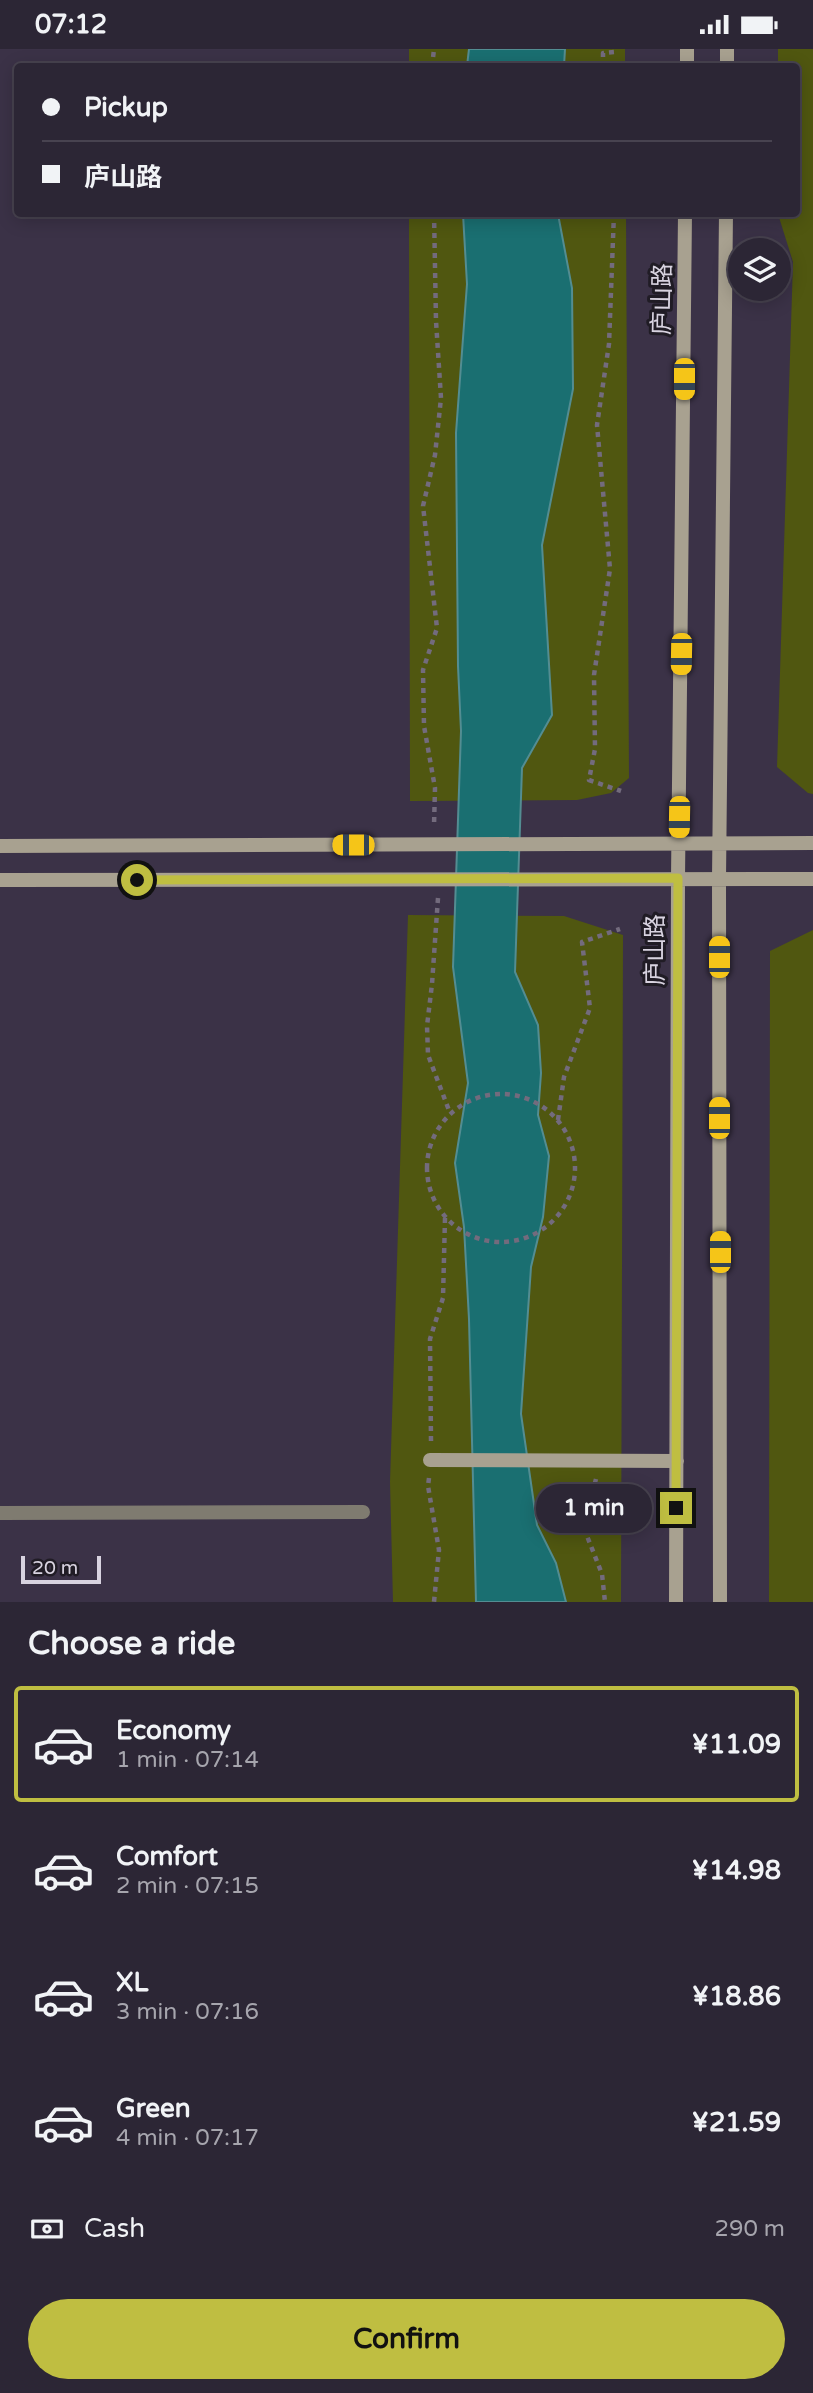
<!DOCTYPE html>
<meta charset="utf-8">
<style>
body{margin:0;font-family:"Varela Round","Noto Sans SC",sans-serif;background:#383241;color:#f1f3f6;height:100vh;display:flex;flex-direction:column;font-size:26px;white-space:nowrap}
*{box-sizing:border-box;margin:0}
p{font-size:23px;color:#a6a5ad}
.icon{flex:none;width:38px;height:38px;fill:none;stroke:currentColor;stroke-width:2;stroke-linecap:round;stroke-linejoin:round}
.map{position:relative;height:1553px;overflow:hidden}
.sheet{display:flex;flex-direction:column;background:#2c2635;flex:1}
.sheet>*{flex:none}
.guide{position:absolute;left:14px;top:14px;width:786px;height:154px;border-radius:7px;box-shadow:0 4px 18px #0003,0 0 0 2px #484350;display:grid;align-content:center;height:154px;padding:0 28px;background:#2c2635}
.buttons{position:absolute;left:728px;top:189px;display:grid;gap:14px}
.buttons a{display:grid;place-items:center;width:63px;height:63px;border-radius:50%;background:#2c2635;box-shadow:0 4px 18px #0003,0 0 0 2px #484350;font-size:35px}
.scale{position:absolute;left:21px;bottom:18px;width:80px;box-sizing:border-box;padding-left:7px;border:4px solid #d8d3e0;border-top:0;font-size:19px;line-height:24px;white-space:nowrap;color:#d8d3e0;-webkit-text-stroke:5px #201c25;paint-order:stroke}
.end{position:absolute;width:32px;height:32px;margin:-16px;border:9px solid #bfbe41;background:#111;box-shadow:0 0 0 4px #111}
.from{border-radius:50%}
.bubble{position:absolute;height:49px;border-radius:24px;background:#2c2635;box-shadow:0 4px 18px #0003,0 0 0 2px #484350;font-size:23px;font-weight:800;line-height:49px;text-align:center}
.car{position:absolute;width:21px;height:42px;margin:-21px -10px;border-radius:9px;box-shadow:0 0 5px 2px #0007;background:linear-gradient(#f5c518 24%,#345 0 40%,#f5c518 0 76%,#345 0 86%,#f5c518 0)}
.guide b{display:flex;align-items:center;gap:24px;height:66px;font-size:26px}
.guide b+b{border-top:2px solid #484350}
.guide i{width:18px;height:18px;background:#f1f3f6}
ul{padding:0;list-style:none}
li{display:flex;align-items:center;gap:21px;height:116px;margin:0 14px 10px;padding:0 14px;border:4px solid transparent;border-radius:7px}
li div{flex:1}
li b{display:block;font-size:26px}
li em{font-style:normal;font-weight:800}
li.selected{border-color:#bfbe41}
li>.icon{width:63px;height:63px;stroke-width:1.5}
h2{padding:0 28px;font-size:32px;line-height:84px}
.pay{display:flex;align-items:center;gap:18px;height:77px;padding:0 28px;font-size:26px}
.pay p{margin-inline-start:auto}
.button{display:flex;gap:14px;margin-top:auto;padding:14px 28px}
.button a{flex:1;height:80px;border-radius:42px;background:#bfbe41;color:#111;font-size:28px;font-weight:800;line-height:80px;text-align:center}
.status{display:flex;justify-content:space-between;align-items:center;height:49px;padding:0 35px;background:#2c2635;direction:ltr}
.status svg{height:19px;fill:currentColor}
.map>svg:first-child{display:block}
.green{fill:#505710}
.water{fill:#1a6f71;stroke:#538d92;stroke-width:2}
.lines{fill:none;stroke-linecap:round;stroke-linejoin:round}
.path{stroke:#736b7d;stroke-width:4.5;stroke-dasharray:5 5;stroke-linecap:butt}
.street{stroke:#7f7b70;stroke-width:14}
.secondary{stroke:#a8a190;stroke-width:14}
.route{stroke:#bfbe41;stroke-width:9}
.labels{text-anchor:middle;stroke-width:6;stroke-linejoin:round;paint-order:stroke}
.street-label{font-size:24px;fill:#d8d3e0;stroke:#201c25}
</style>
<div class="status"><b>07:12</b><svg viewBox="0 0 49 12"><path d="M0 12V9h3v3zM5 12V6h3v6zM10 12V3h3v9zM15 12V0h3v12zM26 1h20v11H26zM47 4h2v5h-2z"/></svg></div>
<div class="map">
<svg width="813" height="1553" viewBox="0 0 813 1553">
<rect width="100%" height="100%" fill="#3b3247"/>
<path class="green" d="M409,0H625V17H409Z
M778,0H813V745L808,744L777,718L793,213L778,165L796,164V18L778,17Z
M409,165H626L629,729L611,744L577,751L410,752Z
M408,866L564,867L623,886L621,1553H393L390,1433Z
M813,881V1553H769L770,902Z"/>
<path class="water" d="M469,0H565L564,17H467Z
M463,165H558L572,239L573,340L542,496L552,666L522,719L515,923L538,976L541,1024L538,1066L549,1107L543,1168L531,1218L521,1365L537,1476L556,1514L566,1553H476L469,1270L464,1178L455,1114L468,1034L453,918L461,682L458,617L456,384L467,235Z"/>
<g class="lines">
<path class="path" d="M432,18L434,0
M603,18V4L614,3L613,0
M434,164L436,272L441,349L435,406L423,457L437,579L423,621L424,677L435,739L434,777
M614,164L609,295L597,376L610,520L594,626L595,700L589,731L621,742
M438,849L432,935L427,977L428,1006L450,1064
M427 1119a74 74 0 1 1 148 0a74 74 0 1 1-148 0Z
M558,1071L564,1028L590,959L582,893L620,880
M431,1392L430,1290L443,1249L445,1169
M429,1429L428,1437L439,1501L434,1553
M596,1430L588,1458L587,1487L602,1525L605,1553"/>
<path class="street" d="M0,1464L363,1463"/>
<path class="secondary" d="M687,18V0
M727,18V0
M0,797L813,794
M0,831L813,830
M430,1411L677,1412
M676,1553L678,829L685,164
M720,1553L719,830L726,164"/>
</g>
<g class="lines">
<path class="route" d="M137,831L678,829L676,1459"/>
</g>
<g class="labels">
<g class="street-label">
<text transform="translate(662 250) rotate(-89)" y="8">庐山路</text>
<text transform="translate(655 901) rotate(-90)" y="8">庐山路</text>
</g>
</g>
</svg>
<div class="buttons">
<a><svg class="icon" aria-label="layers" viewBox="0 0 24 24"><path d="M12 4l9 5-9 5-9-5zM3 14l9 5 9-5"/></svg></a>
</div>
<div class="scale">20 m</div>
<i class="end from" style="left:137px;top:831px"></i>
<i class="end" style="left:676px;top:1459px"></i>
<div class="bubble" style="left:536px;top:1435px;width:116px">1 min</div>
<i class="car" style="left:684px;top:330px;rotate:180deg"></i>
<i class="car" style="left:681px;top:605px;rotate:181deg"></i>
<i class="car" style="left:679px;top:768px;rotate:181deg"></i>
<i class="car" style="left:353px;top:796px;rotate:270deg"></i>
<i class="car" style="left:719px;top:908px;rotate:0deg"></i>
<i class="car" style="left:719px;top:1069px;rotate:0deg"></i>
<i class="car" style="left:720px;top:1203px;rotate:0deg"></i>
<div class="guide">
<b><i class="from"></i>Pickup</b>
<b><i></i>庐山路</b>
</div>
</div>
<section class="sheet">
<h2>Choose a ride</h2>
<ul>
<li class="selected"><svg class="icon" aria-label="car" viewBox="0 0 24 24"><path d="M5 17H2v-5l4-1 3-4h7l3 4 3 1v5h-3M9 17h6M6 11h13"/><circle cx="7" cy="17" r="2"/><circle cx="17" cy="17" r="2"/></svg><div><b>Economy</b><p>1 min · 07:14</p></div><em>¥11.09</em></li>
<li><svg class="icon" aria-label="car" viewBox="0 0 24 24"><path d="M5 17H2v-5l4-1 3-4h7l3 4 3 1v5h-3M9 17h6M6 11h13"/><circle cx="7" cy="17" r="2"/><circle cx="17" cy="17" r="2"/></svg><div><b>Comfort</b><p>2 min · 07:15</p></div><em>¥14.98</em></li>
<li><svg class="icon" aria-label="car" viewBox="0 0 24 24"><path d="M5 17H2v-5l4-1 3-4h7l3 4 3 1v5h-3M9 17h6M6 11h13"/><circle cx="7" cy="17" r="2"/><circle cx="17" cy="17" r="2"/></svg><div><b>XL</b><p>3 min · 07:16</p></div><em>¥18.86</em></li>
<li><svg class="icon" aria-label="car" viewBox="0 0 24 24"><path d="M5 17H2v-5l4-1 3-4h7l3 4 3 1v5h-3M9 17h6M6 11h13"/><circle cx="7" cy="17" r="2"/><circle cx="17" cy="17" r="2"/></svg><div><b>Green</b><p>4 min · 07:17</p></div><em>¥21.59</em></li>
</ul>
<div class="pay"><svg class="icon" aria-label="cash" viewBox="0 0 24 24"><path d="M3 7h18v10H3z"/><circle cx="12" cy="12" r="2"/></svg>Cash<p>290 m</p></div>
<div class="button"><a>Confirm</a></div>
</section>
